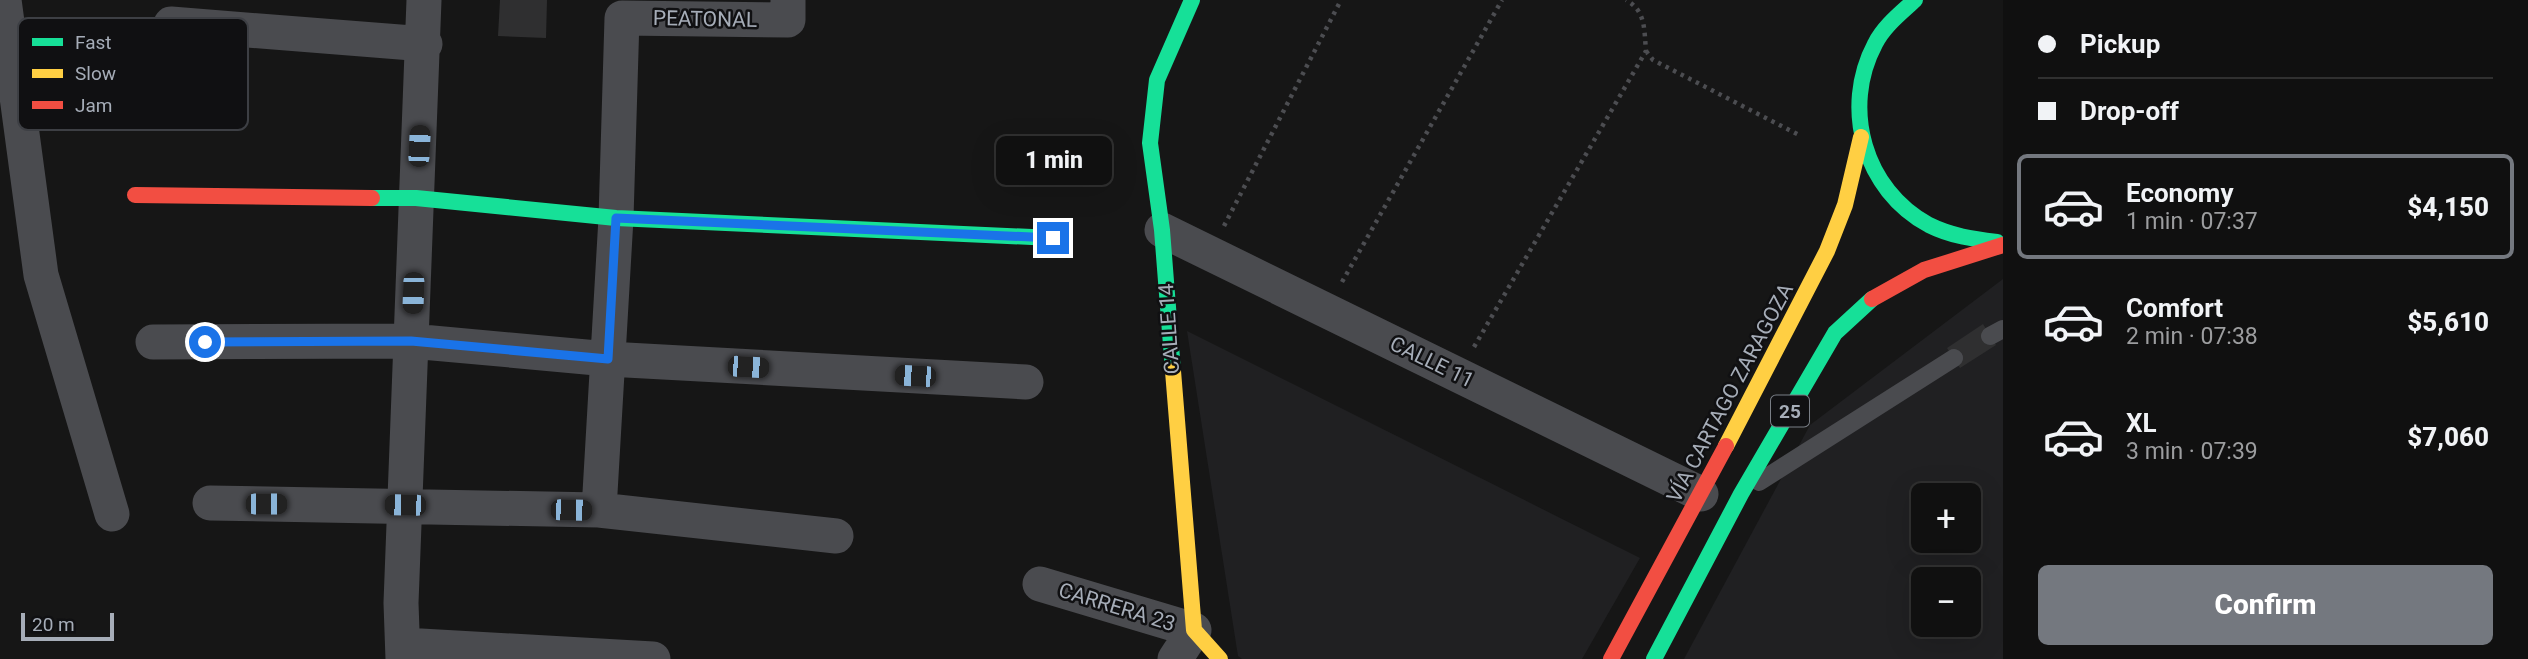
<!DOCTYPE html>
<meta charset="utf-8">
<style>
body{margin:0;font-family:Roboto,sans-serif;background:#191919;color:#f1f3f6;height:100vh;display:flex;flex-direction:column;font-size:26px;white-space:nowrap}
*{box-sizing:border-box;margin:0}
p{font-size:23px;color:#9c9d9f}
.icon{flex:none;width:38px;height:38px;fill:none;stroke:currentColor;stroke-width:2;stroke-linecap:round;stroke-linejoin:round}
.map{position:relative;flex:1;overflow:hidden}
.side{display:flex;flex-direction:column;background:#101010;width:525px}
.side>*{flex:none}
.banner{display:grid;align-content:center;height:154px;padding:0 35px;background:#101010}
.tools{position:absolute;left:1911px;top:483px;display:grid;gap:14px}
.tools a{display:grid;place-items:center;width:70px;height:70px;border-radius:10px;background:#101010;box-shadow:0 7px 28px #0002,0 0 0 2px #303030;font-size:35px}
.scale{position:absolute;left:21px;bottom:18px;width:93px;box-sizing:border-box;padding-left:7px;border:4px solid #a6adb8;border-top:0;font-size:19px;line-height:24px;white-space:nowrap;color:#a6adb8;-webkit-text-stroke:5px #101012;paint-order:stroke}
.end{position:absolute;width:32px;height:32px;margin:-16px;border:9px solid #1a73e8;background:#fff;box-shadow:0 0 0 4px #fff}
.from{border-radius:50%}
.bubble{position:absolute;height:49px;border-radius:10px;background:#101010;box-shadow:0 7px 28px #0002,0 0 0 2px #303030;font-size:23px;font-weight:800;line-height:49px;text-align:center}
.car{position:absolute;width:21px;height:42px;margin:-21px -10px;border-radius:9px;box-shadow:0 0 5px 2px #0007;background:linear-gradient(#222 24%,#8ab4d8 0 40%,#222 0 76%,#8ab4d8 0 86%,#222 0)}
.banner b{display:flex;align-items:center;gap:24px;height:66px;font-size:26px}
.banner b+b{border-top:2px solid #303030}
.banner i{width:18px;height:18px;background:#f1f3f6}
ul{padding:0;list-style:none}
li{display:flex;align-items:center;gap:21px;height:105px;margin:0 14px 10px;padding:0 21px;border:4px solid transparent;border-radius:10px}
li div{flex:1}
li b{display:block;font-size:26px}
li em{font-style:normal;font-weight:800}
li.active{border-color:#74787f}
li>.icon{width:63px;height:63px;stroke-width:1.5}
.primary-button{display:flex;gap:14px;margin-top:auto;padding:14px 35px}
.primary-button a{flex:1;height:80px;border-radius:10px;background:#74787f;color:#fff;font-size:28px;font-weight:800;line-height:80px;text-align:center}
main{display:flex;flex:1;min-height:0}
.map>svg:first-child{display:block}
.built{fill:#202022;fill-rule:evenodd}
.building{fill:#2f2f30}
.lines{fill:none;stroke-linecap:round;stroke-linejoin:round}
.path{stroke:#4c4d51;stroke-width:4.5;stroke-dasharray:3.5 5;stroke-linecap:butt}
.lane{stroke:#4a4b4f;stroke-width:18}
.street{stroke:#4a4b4f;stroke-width:35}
.fast{stroke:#16e098;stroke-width:16}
.slow{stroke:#ffcf43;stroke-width:16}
.jam{stroke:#f24e42;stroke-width:16}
.route{stroke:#1a73e8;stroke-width:9}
.labels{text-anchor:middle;stroke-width:5;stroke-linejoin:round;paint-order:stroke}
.shield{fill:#101012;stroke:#797e86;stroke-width:2}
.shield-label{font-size:19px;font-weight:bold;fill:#a6adb8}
.street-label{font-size:21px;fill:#a6adb8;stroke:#101012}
.key{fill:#101012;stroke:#3d3f44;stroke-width:2}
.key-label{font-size:19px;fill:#a6adb8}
</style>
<main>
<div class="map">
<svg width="2003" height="659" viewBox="0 0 2003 659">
<rect width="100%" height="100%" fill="#161616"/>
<path class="built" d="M2003,279V659H1684L1810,425ZM1923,495H1969V541H1923ZM1923,579H1969V625H1923Z
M1187,331L1640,558L1582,659H1242L1238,656Z"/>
<path class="building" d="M500,0H547L546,38L498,36Z
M1983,324L1996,345L1960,368L1947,348Z"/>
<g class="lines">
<path class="path" d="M1646,51L1653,60L1799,135
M1224,226L1341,0
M1342,282L1502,0
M1474,347L1646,51C1644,29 1646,11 1626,0"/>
<path class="lane" d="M1990,336L2003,329
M1759,482L1954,358"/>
<path class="street" d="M4,0L41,275L112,514
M788,0V20L622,18L616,218L599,510L836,536
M171,24L425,44
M1162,230L1701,494
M153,342L411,341L608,359L1026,382
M210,503L599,510
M1040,584L1194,630L1175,659
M403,645L653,659
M403,659L401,603L424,0"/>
<path class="fast" d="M1915,0C1901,13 1884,26 1875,44C1841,108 1864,190 1929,225C1951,236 1973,239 1997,242
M372,198H416L616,218L1053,238
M1173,371L1162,230L1150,143L1157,80L1192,0
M1654,659L1741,494L1835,333L1872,299"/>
<path class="slow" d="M1173,371L1194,630L1220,659
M1726,446L1827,251L1845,205L1861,137"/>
<path class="jam" d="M135,195L372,198
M1872,299L1924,270L2003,245
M1611,659L1726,446"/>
</g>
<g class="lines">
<path class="route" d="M205,342L411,341L608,359L616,218L1053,238"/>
</g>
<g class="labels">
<rect class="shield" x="1771" y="395.5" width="38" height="31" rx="5"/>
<g class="shield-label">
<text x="1790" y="418">25</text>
</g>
<g class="street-label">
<text transform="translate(705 19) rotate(1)" y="7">PEATONAL</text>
<text transform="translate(1169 329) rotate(-94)" y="7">CALLE 14</text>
<text transform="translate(1432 362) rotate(26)" y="7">CALLE 11</text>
<text transform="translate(1730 393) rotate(-62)" y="7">VÍA CARTAGO ZARAGOZA</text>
<text transform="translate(1117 607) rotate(17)" y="7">CARRERA 23</text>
</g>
</g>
<rect x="18" y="18" width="230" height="112" rx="10" class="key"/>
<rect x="32" y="38" width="31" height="8" fill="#16e098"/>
<rect x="32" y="69" width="31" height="9" fill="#ffcf43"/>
<rect x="32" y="101" width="31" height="8" fill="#f24e42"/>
<g class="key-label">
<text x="75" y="49">Fast</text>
<text x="75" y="80">Slow</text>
<text x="75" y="112">Jam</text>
</g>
</svg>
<div class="tools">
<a>+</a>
<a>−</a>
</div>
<div class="scale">20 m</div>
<i class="end from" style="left:205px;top:342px"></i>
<i class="end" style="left:1053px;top:238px"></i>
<div class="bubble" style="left:996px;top:136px;width:116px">1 min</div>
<i class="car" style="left:419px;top:146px;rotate:3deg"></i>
<i class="car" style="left:413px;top:293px;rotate:182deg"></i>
<i class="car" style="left:748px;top:367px;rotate:93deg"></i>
<i class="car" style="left:915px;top:376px;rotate:273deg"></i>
<i class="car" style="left:266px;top:504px;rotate:90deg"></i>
<i class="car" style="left:405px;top:505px;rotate:271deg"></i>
<i class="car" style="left:571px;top:510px;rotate:91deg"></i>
</div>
<section class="side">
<div class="banner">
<b><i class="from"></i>Pickup</b>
<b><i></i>Drop-off</b>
</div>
<ul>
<li class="active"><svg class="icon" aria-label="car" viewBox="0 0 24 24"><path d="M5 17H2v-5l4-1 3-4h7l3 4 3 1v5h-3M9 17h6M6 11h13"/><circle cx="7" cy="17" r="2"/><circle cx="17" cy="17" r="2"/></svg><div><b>Economy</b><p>1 min · 07:37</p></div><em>$4,150</em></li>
<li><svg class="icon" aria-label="car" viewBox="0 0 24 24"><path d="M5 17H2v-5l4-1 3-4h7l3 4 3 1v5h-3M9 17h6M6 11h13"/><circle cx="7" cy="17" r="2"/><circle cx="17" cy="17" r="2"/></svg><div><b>Comfort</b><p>2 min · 07:38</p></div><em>$5,610</em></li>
<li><svg class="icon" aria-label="car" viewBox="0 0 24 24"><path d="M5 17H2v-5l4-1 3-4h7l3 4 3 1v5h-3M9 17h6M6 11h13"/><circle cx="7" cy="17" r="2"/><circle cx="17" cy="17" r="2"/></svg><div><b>XL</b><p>3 min · 07:39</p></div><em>$7,060</em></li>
</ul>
<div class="primary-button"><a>Confirm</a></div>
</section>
</main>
